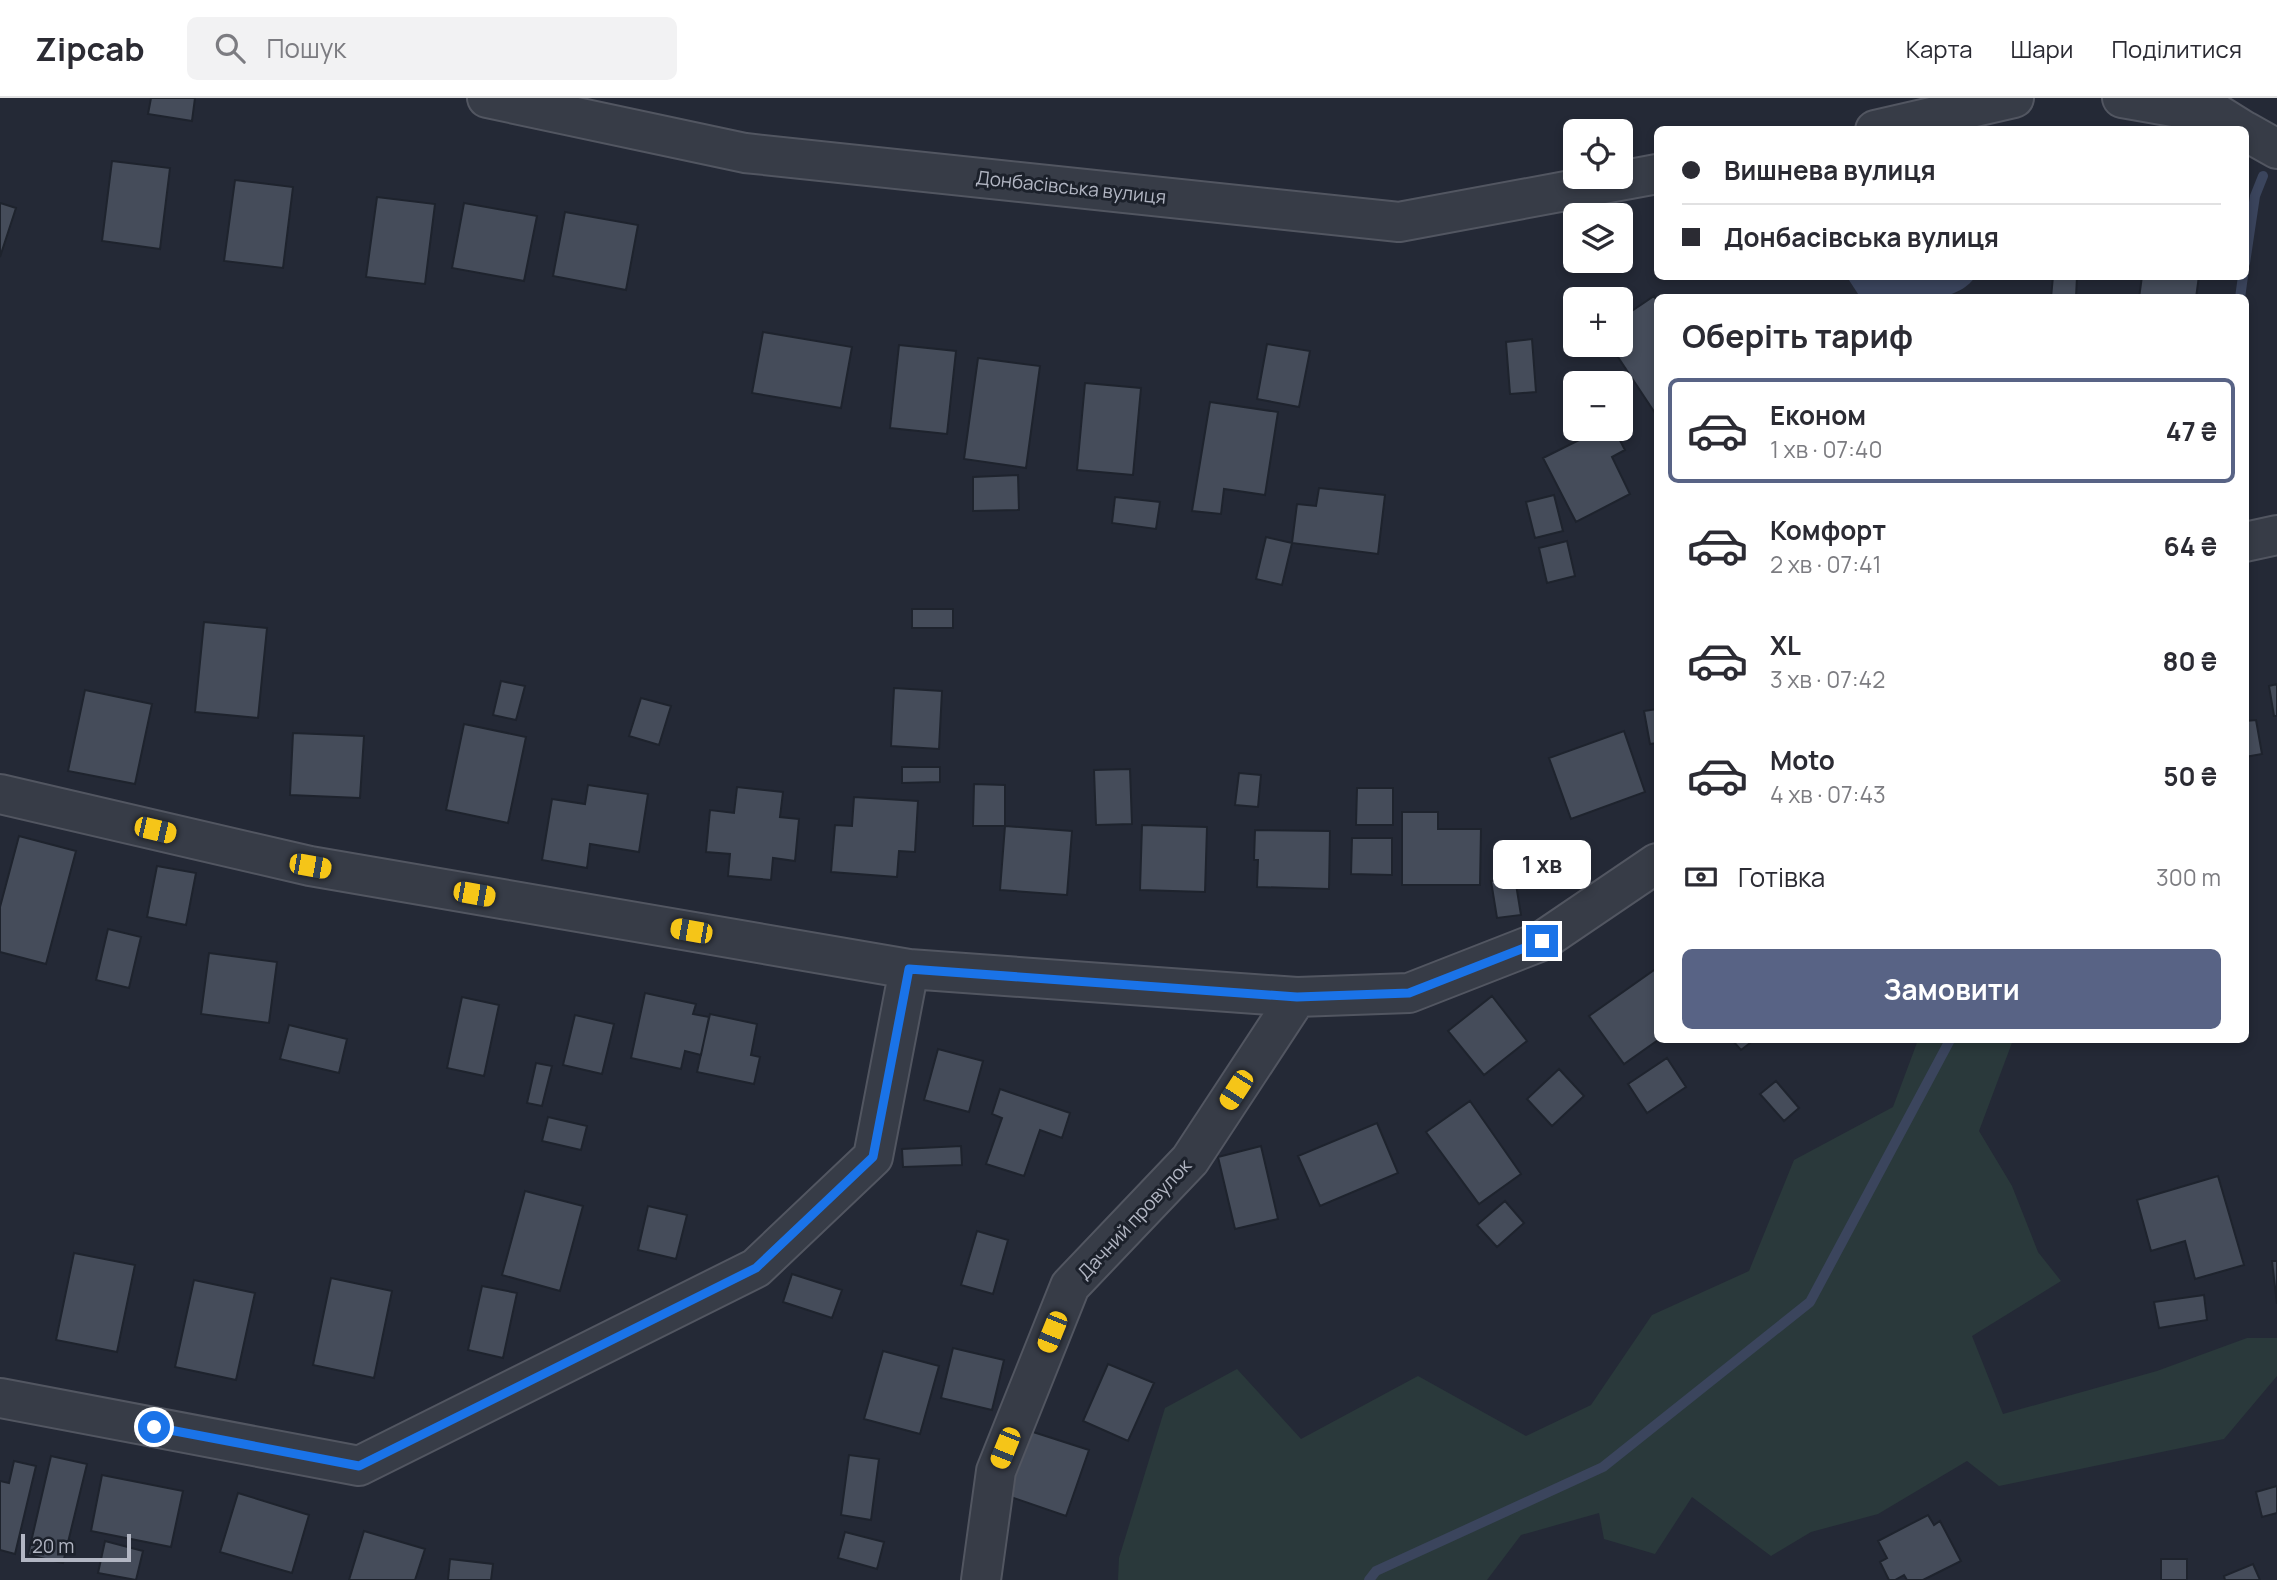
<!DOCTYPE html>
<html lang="uk">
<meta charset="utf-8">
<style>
body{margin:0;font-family:Manrope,sans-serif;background:#f2f2f3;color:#2b2b33;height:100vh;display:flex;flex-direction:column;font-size:26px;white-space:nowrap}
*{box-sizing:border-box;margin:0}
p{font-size:23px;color:#7c7c81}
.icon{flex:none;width:38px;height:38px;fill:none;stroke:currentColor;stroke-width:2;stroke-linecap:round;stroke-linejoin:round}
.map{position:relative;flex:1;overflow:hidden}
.details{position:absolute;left:1654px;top:196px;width:595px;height:749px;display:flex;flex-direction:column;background:#fff;border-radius:10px;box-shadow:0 4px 10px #0003}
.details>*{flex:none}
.banner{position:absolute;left:1654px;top:28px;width:595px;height:154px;border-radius:10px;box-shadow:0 4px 10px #0003;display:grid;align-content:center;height:154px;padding:0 28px;background:#fff}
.buttons{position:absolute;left:1563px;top:21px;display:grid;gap:14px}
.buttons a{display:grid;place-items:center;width:70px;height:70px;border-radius:10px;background:#fff;box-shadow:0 4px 10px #0003;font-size:35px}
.scale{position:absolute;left:21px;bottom:18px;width:110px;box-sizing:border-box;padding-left:7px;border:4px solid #b2b6c3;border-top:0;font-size:19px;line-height:24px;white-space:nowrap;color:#b2b6c3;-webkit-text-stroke:5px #1c212b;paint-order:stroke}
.end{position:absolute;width:32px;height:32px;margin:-16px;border:9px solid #1a73e8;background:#fff;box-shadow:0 0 0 4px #fff}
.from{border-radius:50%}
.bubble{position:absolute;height:49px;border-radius:10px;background:#fff;box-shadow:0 4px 10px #0003;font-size:23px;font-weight:700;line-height:49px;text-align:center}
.car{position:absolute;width:21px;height:42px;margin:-21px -10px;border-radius:9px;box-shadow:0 0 5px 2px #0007;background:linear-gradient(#f5c518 24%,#345 0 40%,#f5c518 0 76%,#345 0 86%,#f5c518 0)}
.banner b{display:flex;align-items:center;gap:24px;height:66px;font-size:26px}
.banner b+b{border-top:2px solid #e1e1e2}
.banner i{width:18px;height:18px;background:#2b2b33}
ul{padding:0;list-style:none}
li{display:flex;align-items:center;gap:21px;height:105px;margin:0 14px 10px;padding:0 14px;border:4px solid transparent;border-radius:10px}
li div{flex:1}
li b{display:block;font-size:26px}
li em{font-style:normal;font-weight:700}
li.active{border-color:#586385}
li>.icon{width:63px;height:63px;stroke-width:1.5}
h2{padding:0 28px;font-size:32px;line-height:84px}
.pay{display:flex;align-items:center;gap:18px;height:77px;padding:0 28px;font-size:26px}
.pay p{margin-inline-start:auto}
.primary-button{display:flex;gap:14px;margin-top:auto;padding:14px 28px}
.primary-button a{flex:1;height:80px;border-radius:10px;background:#586385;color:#fff;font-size:28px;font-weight:700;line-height:80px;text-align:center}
header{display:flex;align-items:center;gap:42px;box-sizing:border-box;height:98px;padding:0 35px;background:#fff;border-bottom:2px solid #e1e1e2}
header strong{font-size:33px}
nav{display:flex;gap:38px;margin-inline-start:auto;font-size:24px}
.search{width:490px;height:63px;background:#f2f2f3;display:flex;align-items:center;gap:18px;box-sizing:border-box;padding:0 24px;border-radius:10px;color:#7c7c81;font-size:26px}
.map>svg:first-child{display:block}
.green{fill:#2a393b}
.water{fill:#3b455d}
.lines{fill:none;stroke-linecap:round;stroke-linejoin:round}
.stream{stroke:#3b455d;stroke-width:10}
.building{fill:#454c5a;stroke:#1e232d;stroke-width:2}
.minor-casing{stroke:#525661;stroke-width:42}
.minor{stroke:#373c47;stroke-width:38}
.route{stroke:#1a73e8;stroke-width:9}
.labels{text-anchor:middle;stroke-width:6;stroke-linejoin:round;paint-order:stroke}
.street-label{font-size:19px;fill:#b2b6c3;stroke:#1c212b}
</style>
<header>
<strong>Zipcab</strong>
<div class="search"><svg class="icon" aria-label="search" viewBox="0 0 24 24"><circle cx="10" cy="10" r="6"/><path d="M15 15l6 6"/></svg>Пошук</div>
<nav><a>Карта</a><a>Шари</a><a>Поділитися</a></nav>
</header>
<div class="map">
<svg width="2277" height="1482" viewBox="0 0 2277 1482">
<rect width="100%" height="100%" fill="#242936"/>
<path class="green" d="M1918,942H2013L1979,1033L2012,1088L2038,1154L2061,1183L1972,1238L2003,1316L2157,1273L2247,1240H2277V1278L2224,1341L1999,1388L1967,1363L1878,1416L1811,1434L1771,1458L1692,1399L1655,1456L1604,1441L1599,1415L1521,1437L1487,1482H1118L1119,1460L1165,1310L1237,1271L1301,1341L1418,1278L1526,1338L1591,1307L1652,1217L1749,1173L1794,1062L1893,1009Z"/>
<path class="water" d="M1847,179H1975C1954,210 1896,200 1860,199Z"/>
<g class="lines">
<path class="stream" d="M2245,165L2255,98L2263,78
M2240,200L2243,178
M1369,1482L1376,1473L1603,1369L1810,1204L1950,942"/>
</g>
<path class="building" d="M151,0H195L192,23L148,16Z
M112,63L170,70L160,151L102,143Z
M235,82L293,89L283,170L224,163Z
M377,99L435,106L425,186L366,179Z
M0,105L16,110L0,159Z
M464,105L537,118L524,183L452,170Z
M565,114L638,127L626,192L553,178Z
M2053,178H2077L2076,200H2051Z
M2142,178H2199L2196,200H2139Z
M1654,198L1657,203V314L1655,315L1610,247H1620V221Z
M763,234L852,249L841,310L752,295Z
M1532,241L1536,294L1510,296L1506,244Z
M1267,246L1310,253L1299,309L1257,301Z
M899,247L956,253L947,336L890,330Z
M978,260L1040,268L1026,370L964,361Z
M1085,285L1141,290L1133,377L1077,372Z
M1210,304L1278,314L1265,397L1224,391L1221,416L1192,413Z
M1601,331H1614L1625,352L1612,359L1630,396L1576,424L1543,360Z
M1018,377L1019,412L973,413V379Z
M1319,390L1385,397L1378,456L1292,445L1297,406L1316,408Z
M1554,397L1563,433L1535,440L1526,404Z
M1115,399L1160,404L1156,431L1112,425Z
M1266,439L1292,445L1282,487L1256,481Z
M1567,443L1575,478L1547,485L1539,450Z
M912,511H953V530H912Z
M204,524L267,530L258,620L195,614Z
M501,583L525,588L516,622L493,617Z
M2277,586V618H2274L2269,588Z
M894,590L942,593L939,651L891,648Z
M85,592L152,606L135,686L68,673Z
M641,600L671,608L659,647L629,638Z
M1657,611V645L1650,646L1644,613Z
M2256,622L2262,656L2245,659V623Z
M464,626L526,639L508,725L446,712Z
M1624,633L1645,694L1571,721L1549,660Z
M293,635L364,638L360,700L290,697Z
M902,669H940V684L902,685Z
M1130,671L1132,726L1096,727L1094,672Z
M1239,675L1261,677L1258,709L1235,707Z
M974,686L1005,687V728H973Z
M588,687L648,696L639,754L590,746L587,770L542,762L552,701L585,706Z
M737,689L783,694L780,719L799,721L795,763L773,760L771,782L728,778L730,756L706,754L710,712L734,715Z
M1357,690H1393V727H1356Z
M854,699L918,703L915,754L899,753L897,779L831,774L835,727L852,728Z
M1402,714H1438V731H1481L1480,787H1402Z
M1142,727L1207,729L1205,794L1140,792Z
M1005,728L1072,733L1067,797L1000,792Z
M1255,732L1330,733L1329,791L1257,789L1258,762H1254Z
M19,738L76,753L46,866L0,854V809Z
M1352,740H1392V777L1351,776Z
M157,768L196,775L186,827L147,819Z
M1515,780L1521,817L1497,820L1491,783Z
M108,831L141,839L129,890L96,882Z
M209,855L277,864L269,925L201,916Z
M1657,870L1658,942L1624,966L1589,918Z
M645,895L696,906L693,916L709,919L701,957L685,953L681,971L631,960Z
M1492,898L1527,943L1484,977L1448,933Z
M462,899L499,907L484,978L447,970Z
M710,916L757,926L751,957L760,959L754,986L697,974Z
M575,917L614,926L602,976L563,967Z
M289,927L347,941L339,975L280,961Z
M1732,942H1754L1741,952Z
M938,951L983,963L969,1014L924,1002Z
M1667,960L1686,989L1647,1015L1628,986Z
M536,965L552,968L542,1008L527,1005Z
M1559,971L1584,998L1552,1028L1527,1001Z
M1776,983L1799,1010L1784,1023L1760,996Z
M1000,991L1070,1015L1062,1040L1040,1032L1024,1078L986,1066L1002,1020L992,1016Z
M1470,1003L1521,1076L1479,1106L1426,1034Z
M548,1019L587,1028L581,1052L542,1043Z
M1377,1025L1398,1075L1320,1108L1298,1058Z
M961,1048L962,1067L903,1069L902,1051Z
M1261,1048L1278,1121L1235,1131L1218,1059Z
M2218,1078L2244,1167L2195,1181L2185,1143L2151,1153L2137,1102Z
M525,1093L583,1108L560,1193L502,1177Z
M1505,1103L1524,1125L1497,1149L1477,1127Z
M648,1108L687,1117L676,1161L638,1152Z
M977,1133L1008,1142L993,1196L961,1187Z
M74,1155L135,1167L117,1254L56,1242Z
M2272,1163H2277V1206Z
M792,1176L842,1192L832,1220L783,1204Z
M331,1180L392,1193L374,1280L313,1267Z
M194,1182L255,1195L236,1282L175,1269Z
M482,1188L517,1195L503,1260L468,1252Z
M2204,1197L2207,1222L2159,1230L2154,1204Z
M953,1250L1004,1262L992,1312L941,1300Z
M883,1253L939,1268L920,1336L864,1321Z
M1108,1266L1154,1285L1128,1343L1083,1323Z
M1030,1333L1089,1352L1066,1418L1008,1398Z
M849,1357L879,1361L871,1422L841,1417Z
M51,1358L87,1366L63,1465L28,1457Z
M14,1363L36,1368L15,1456L0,1452V1383L9,1385Z
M102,1377L183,1393L171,1449L91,1433Z
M2277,1388V1415L2262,1419L2256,1394Z
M238,1395L309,1417L292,1475L220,1454Z
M1928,1417L1934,1427L1940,1423L1961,1463L1923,1482H1907L1904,1477L1895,1482H1889L1880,1464L1887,1460L1878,1443Z
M364,1433L425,1451L415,1482H349Z
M845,1434L884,1444L877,1471L838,1460Z
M105,1443L143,1453L136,1482L98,1475Z
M450,1461L493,1466L491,1482H448Z
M2161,1461H2187V1482H2161Z
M2253,1466L2260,1482H2225L2224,1478Z"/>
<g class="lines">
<defs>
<path id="minor" d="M487,0L745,55L1399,124L1657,76
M2122,0L2219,17L2243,32
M1875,32L2014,0
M2245,33L2277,51
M2245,444L2277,437
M0,696L310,768L909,871L1297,899L1409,895L1542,843L1657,765
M0,1300L359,1368L756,1170L873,1059L909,871
M981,1482L996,1373L1070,1188L1190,1062L1297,899"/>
</defs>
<use href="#minor" class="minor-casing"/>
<use href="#minor" class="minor"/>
</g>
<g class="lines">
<path class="route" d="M154,1329L359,1368L756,1170L873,1059L909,871L1297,899L1409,895L1542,843"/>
</g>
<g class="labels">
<g class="street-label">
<text transform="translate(1071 89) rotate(6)" y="7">Донбасівська вулиця</text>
<text transform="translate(1134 1121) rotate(-47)" y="7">Дачний провулок</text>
</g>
</g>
</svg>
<div class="buttons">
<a><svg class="icon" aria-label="locate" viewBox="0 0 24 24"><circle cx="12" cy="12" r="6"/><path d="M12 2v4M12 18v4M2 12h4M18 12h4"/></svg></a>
<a><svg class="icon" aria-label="layers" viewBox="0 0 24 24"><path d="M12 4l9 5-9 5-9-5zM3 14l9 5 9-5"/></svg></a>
<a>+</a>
<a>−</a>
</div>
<div class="scale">20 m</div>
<i class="end from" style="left:154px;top:1329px"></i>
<i class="end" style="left:1542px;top:843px"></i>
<div class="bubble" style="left:1493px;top:742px;width:98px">1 хв</div>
<i class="car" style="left:155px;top:732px;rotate:103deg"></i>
<i class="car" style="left:310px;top:768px;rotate:100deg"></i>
<i class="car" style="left:474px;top:796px;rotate:100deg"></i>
<i class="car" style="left:691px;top:833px;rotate:280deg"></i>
<i class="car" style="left:1236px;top:992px;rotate:213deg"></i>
<i class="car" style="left:1052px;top:1234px;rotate:202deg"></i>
<i class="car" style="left:1005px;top:1350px;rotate:202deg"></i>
<div class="banner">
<b><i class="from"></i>Вишнева вулиця</b>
<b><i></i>Донбасівська вулиця</b>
</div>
<section class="details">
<h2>Оберіть тариф</h2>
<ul>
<li class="active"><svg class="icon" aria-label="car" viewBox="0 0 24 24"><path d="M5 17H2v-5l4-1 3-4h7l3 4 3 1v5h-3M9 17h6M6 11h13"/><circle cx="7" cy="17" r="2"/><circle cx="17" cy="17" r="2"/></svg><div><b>Економ</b><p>1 хв · 07:40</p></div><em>47 ₴</em></li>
<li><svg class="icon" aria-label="car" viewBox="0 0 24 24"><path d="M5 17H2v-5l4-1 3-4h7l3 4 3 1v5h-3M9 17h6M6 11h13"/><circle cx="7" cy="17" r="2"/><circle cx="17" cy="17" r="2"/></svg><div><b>Комфорт</b><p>2 хв · 07:41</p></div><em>64 ₴</em></li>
<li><svg class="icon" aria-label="car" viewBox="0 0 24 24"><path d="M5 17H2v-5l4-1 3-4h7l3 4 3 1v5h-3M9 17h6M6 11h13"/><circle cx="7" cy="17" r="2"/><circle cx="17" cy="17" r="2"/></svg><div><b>XL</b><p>3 хв · 07:42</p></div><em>80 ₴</em></li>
<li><svg class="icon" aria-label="car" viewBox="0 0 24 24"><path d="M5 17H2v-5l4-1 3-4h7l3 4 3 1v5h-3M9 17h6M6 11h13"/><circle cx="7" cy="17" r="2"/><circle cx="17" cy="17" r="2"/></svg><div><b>Moto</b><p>4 хв · 07:43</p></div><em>50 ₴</em></li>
</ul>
<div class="pay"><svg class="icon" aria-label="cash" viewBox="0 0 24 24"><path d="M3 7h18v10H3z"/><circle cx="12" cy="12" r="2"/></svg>Готівка<p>300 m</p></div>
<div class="primary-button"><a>Замовити</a></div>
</section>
</div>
